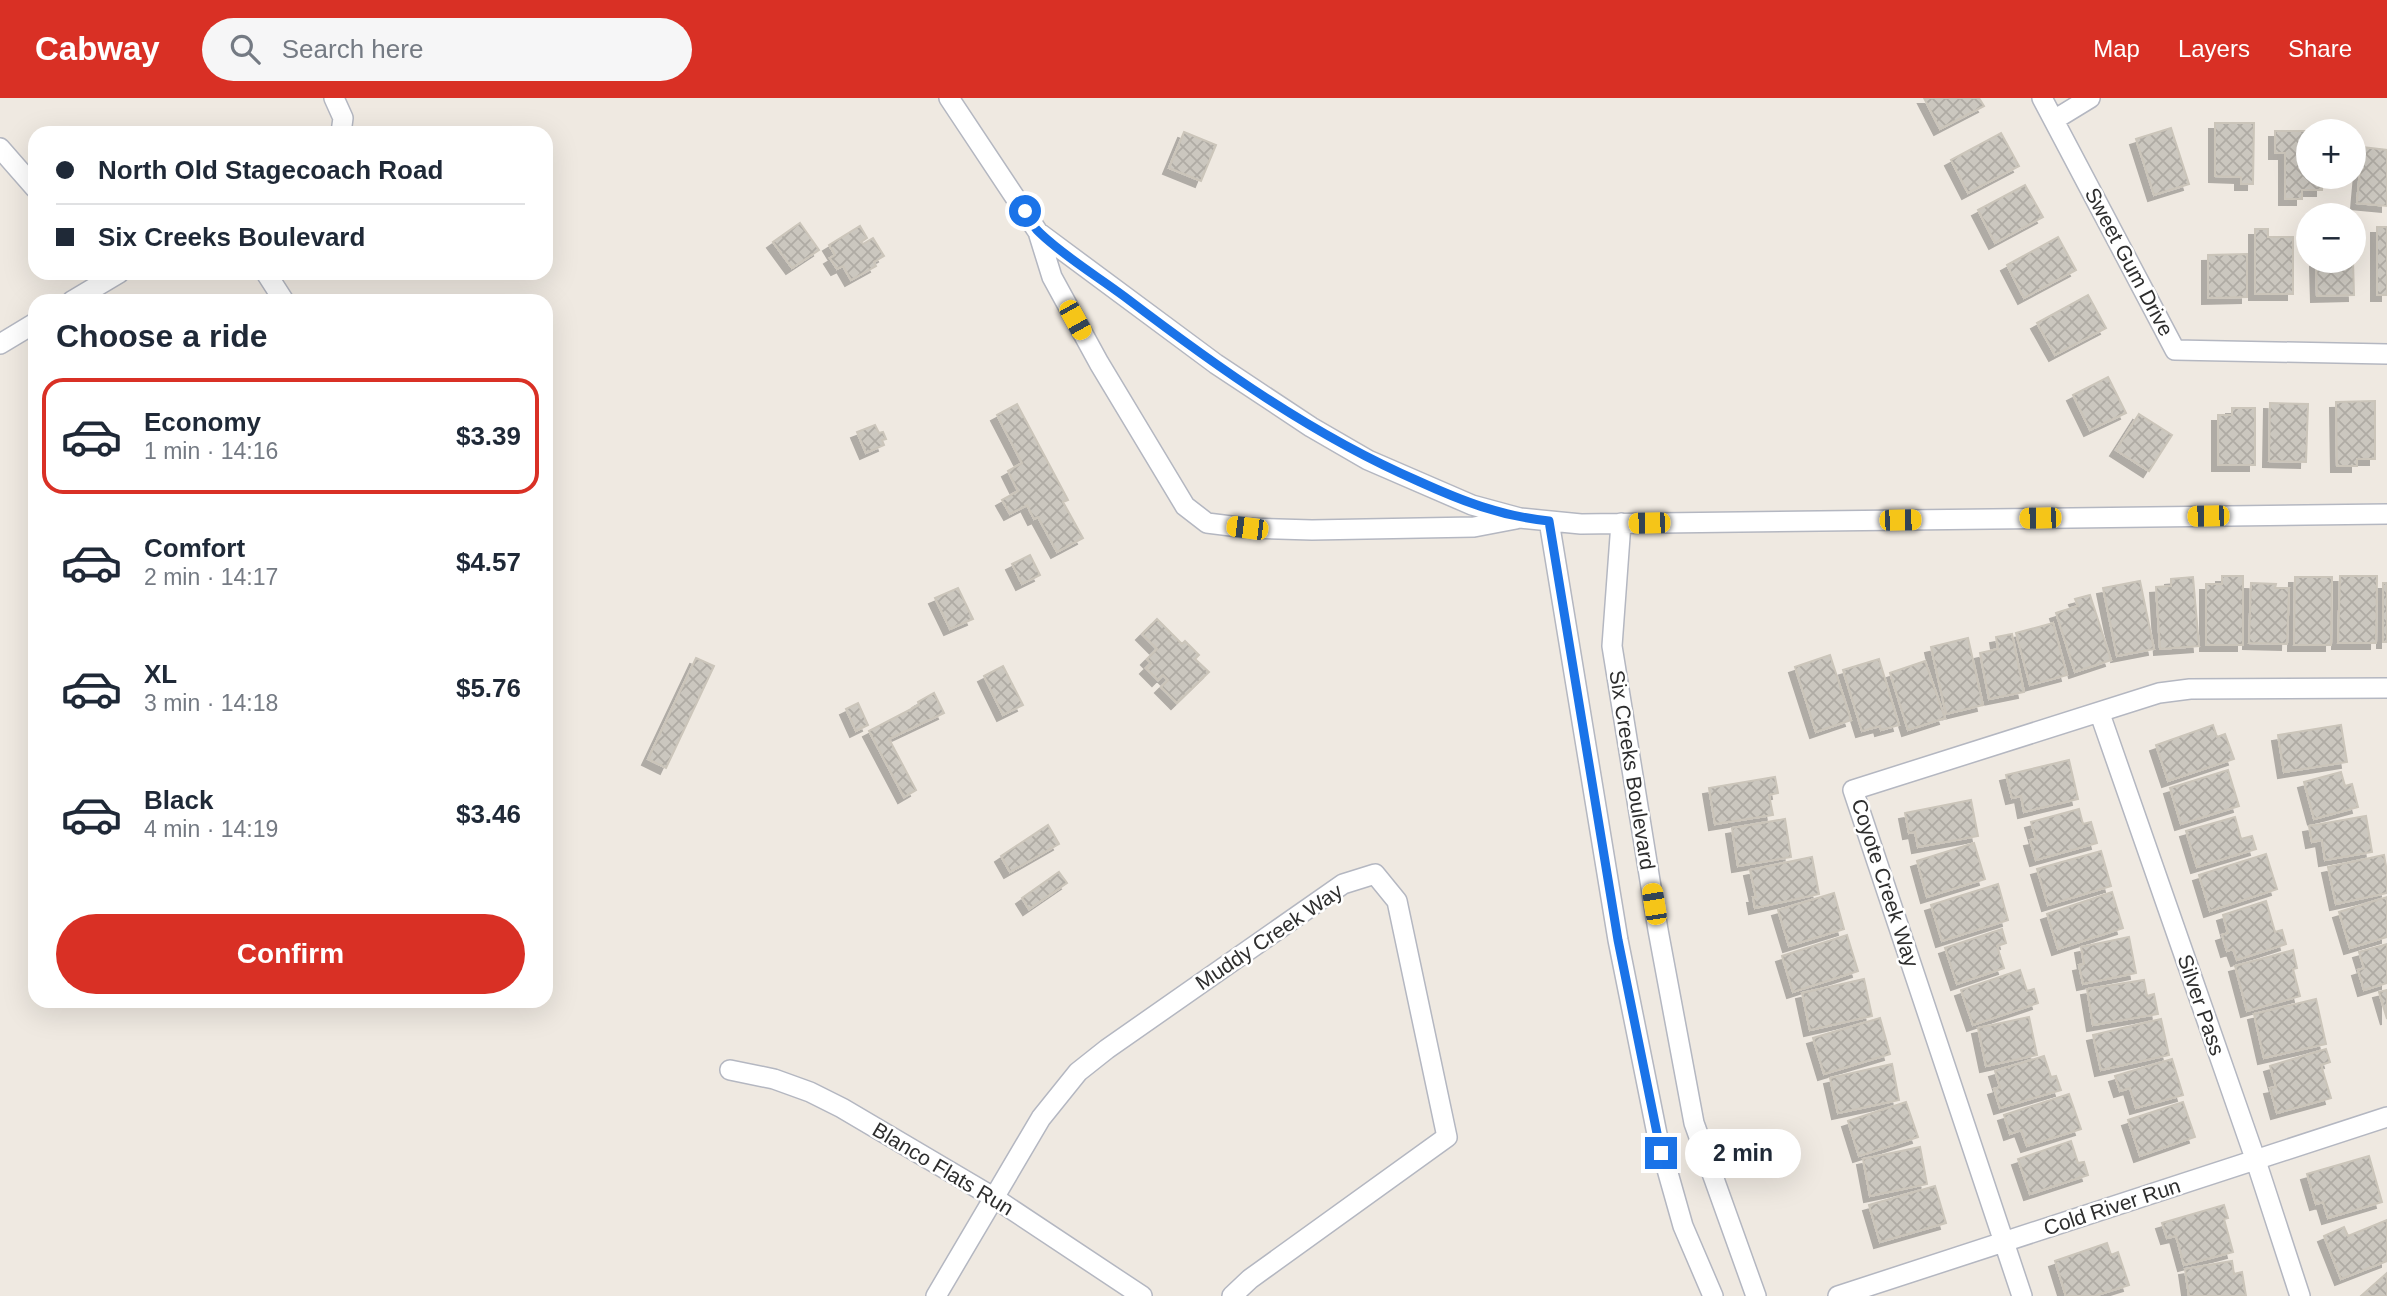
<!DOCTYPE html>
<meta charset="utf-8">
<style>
body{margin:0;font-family:Helvetica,sans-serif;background:#f6f6f7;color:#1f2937;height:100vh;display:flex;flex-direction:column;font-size:26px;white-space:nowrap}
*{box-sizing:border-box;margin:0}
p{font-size:23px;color:#747a83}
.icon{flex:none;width:38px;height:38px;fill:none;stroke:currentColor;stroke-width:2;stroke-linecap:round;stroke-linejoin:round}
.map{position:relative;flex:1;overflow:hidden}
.sheet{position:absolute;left:28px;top:196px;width:525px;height:714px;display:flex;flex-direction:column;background:#fff;border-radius:21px;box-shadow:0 7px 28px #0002}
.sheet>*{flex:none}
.banner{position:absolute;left:28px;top:28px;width:525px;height:154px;border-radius:21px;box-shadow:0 7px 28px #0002;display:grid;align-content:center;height:154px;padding:0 28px;background:#fff}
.tools{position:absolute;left:2296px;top:21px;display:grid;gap:14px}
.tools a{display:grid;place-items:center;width:70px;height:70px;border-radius:50%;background:#fff;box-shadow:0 7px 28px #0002;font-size:35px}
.end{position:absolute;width:32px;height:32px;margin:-16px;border:9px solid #1a73e8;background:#fff;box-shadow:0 0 0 4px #fff}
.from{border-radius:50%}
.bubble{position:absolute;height:49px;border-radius:24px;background:#fff;box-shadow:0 7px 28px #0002;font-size:23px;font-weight:800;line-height:49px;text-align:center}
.car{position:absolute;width:21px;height:42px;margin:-21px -10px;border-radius:9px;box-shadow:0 0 5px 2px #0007;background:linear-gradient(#f5c518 24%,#345 0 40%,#f5c518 0 76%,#345 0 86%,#f5c518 0)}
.banner b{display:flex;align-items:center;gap:24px;height:66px;font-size:26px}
.banner b+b{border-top:2px solid #e0e1e3}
.banner i{width:18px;height:18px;background:#1f2937}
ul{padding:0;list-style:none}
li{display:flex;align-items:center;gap:21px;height:116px;margin:0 14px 10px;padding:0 14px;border:4px solid transparent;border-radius:21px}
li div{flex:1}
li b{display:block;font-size:26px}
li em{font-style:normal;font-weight:800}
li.active{border-color:#d93025}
li>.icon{width:63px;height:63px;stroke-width:1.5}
h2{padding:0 28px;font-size:32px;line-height:84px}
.button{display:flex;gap:14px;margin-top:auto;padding:14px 28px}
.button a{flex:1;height:80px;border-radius:42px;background:#d93025;color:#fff;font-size:28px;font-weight:800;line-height:80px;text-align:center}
header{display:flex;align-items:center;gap:42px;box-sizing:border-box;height:98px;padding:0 35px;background:#d93025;color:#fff}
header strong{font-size:33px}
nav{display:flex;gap:38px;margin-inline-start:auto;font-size:24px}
.search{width:490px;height:63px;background:#f6f6f7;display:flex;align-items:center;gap:18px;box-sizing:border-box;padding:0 24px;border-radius:38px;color:#747a83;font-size:26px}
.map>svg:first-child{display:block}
.building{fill:url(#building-cross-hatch);stroke:#cbc5ba;stroke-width:2;filter:url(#shadow)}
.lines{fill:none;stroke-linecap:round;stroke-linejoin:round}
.minor-casing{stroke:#b4b7c1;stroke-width:22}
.minor{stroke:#fff;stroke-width:19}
.route{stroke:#1a73e8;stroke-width:9}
.labels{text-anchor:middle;stroke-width:5;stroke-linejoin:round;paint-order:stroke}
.street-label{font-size:21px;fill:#2e2e2e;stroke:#fff}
</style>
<header>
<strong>Cabway</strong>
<div class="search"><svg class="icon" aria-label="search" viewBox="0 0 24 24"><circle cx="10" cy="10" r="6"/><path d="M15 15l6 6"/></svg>Search here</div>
<nav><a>Map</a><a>Layers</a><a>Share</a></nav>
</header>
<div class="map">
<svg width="2387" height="1198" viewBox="0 0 2387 1198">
<defs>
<pattern id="building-cross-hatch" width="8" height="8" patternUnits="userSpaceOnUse" patternTransform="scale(1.75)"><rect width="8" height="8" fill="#cbc7bf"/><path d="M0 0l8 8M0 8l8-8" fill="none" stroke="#afaba4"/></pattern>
<filter id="shadow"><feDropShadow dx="-6" dy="6" stdDeviation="0" flood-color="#0004"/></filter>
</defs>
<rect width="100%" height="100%" fill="#efe9e1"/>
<path class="building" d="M1924,0H1979L1984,8L1940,31Z
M2215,25H2254L2253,86H2241V79L2215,78Z
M2171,30L2189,86L2154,97L2136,41Z
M2275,33H2308V79H2322V92H2302V101H2285V55H2275Z
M1184,34L1216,47L1201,83L1169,70Z
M2001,35L2019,68L1968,95L1951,62Z
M2362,49L2387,52V108L2357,105Z
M2025,87L2043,119L1995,145L1978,112Z
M800,125L819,152L792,170L773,144Z
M860,128L867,140L861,144L863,146L873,140L884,158L874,164L876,168L851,182L843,168L837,171L830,160L835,157L829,147Z
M2377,129H2387V197H2377Z
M2255,131H2268V139H2293V196H2255Z
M2058,139L2076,172L2024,200L2007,167Z
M2247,156V199L2208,200V157Z
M2316,163H2353L2354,197L2317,198Z
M2088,197L2106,230L2055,257L2037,225Z
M2108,279L2126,315L2090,332L2073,297Z
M2375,303V361H2357V368H2337L2336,304Z
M2270,305L2308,306L2306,364L2269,363Z
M1017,306L1068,402L1063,404L1083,440L1057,454L1038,419L1034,421L1027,407L1010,416L1002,402L1018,393L1008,373L1022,365L997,317Z
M2232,310H2255V367H2218V317H2232Z
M2139,316L2172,337L2149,373L2116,352Z
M875,327L879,335L883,334L886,341L882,342L884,347L866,355L857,334Z
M1030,457L1040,477L1022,486L1012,466Z
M2222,478H2243V547H2206V486H2222Z
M2340,478H2377L2376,545H2338Z
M2193,479L2199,548L2160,551L2156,489L2171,488V481Z
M2295,479H2332L2331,547H2294Z
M2140,483L2154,551L2117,558L2103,490Z
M2251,485L2276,486L2275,490H2289L2287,546L2249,545Z
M2383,485H2387V544H2383Z
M958,490L973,521L950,531L935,500Z
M2090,497L2111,562L2075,574L2056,515L2078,508L2075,501Z
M1157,521L1182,546L1185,543L1199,557L1195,561L1209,574L1177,605L1161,589L1168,582L1163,577L1158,582L1146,570L1151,565L1147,561L1157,551L1142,536Z
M2053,525L2067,577L2030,587L2016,535Z
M2012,536L2024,594L1989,601L1980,555L1998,551L1996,539Z
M1968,540L1983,607L1946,616L1931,549Z
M1830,557L1851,622L1816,634L1795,569Z
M696,560L714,568L666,670L648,661Z
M1879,561L1899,627L1881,632L1880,628L1862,633L1843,572Z
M1925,563L1945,620L1908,632L1890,575Z
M1003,568L1023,607L1003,617L984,578Z
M934,595L944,615L889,641L916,692L904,699L869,633L919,607L918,604Z
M858,605L868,627L856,633L846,611Z
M2213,627L2217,639L2225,636L2234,661L2168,683L2156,647Z
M2341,627L2347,664L2284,674L2278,637Z
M2069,662L2078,701L2024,714L2021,698L2012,700L2006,677Z
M2228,672L2239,708L2181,726L2170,690Z
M2341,674L2345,688L2352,686L2358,709L2314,721L2304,684Z
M1775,679L1778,695L1769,697L1773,717L1715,726L1709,690Z
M1971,702L1978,738L1918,749L1915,734L1909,735L1905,715Z
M2079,711L2083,726L2091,724L2097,745L2036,762L2030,742L2036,741L2031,724Z
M2366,718L2372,754L2325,762L2322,742L2312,744L2309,728Z
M2235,719L2241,741L2252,738L2256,751L2197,769L2186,733Z
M1785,721L1791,759L1738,768L1732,730Z
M1048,727L1059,746L1010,774L1001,758Z
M1974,745L1985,781L1927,799L1917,763Z
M2101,753L2111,788L2048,807L2037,771Z
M2266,756L2277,791L2210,813L2199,777Z
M2384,757L2387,774V795L2336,806L2328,769Z
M1812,759L1819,796L1755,810L1753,799H1756L1750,772Z
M1059,774L1067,785L1029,811L1022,800Z
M1998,786L2008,822L1942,843L1931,807Z
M2112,794L2123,830L2058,851L2047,816Z
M1834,795L1844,831L1789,848L1778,812Z
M2387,799V839L2350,850L2339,814Z
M2266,803L2275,834L2282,832L2286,846L2237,862L2233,851L2227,853L2222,837L2228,835L2223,817Z
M2002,831L2006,845L1997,848L2004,870L1957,886L1945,850Z
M1847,837L1858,873L1793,894L1782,858Z
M2129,839L2136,875L2083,886L2079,867L2084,866L2081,849Z
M2387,846V885L2364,892L2358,872L2364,870L2359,854Z
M2293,852L2297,870L2293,871L2300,898L2247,913L2235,868Z
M2020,872L2027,893L2034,891L2038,905L1973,927L1961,892Z
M1864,881L1872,918L1810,932L1802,895Z
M2144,882L2147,898L2154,896L2158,916L2093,927L2087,891Z
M2387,892V921L2379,894Z
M2316,901L2326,946L2264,960L2254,916Z
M2029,919L2037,957L1986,968L1978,930Z
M1880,920L1890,956L1824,976L1813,940Z
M2161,921L2169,957L2101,972L2093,937Z
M2326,951L2330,964L2321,967L2331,1000L2277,1015L2270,990L2276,989L2270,968Z
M2044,958L2051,979L2056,978L2061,992L2000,1010L1994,991L2000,989L1995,973Z
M2172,961L2183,997L2136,1010L2130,990L2120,993L2115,978Z
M1892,966L1899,1002L1838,1015L1830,980Z
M2069,996L2081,1031L2027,1048L2021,1032L2010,1036L2004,1017Z
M1906,1004L1918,1039L1859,1058L1848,1023Z
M2183,1004L2195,1039L2140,1058L2128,1022Z
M2071,1043L2078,1065L2084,1064L2088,1077L2030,1096L2018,1061Z
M1920,1049L1927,1086L1870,1098L1863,1061Z
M2369,1058L2382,1104L2328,1120L2323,1104L2316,1106L2307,1076Z
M1935,1088L1946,1125L1880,1144L1869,1107Z
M2224,1107L2228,1120L2224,1121L2233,1154L2184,1167L2176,1138L2167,1140L2162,1125Z
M2387,1122V1163L2341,1181L2324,1138L2344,1129L2348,1138Z
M2107,1145L2111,1157L2118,1154L2129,1187L2094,1198H2066L2055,1163Z
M2232,1163L2234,1176L2242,1174L2246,1198H2189L2185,1171Z
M2387,1175V1198H2361Z"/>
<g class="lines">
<defs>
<path id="minor" d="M334,0L343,20L341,35
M949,0L1038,134L1216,266L1311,329L1368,362L1472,407L1520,420L1581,426L2387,416
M2042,0L2175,252L2387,256
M2054,22L2090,0
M0,50L35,90
M1038,134L1052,179L1099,265L1185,408L1207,425L1247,430L1312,432L1474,429L1516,421
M266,175L284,203
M72,203L119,175
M0,246L35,225
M1549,423L1618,842L1657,1036L1683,1128L1713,1198
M1621,425L1612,548L1658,832L1694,1025L1756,1198
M2100,616L2256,1063L2300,1198
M730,972L774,981L810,994L842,1010L993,1099L1142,1198
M936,1198L1041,1020L1078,974L1107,951L1343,786L1375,776L1397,803L1447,1039L1250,1181L1232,1198
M1838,1198L2387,1019
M2022,1198L1853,692L2159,595L2190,591L2387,590"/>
</defs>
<use href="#minor" class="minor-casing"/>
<use href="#minor" class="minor"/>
</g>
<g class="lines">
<path class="route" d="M1025,113C1029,121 1034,130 1040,135C1065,159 1097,178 1125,199C1217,269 1312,337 1418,383C1462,403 1500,418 1549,423L1618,842L1661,1055"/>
</g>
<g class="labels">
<g class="street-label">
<text transform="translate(2129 164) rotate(62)" y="7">Sweet Gum Drive</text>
<text transform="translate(1632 672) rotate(81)" y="7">Six Creeks Boulevard</text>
<text transform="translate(1885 785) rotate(72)" y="7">Coyote Creek Way</text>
<text transform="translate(1269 839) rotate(-34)" y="7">Muddy Creek Way</text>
<text transform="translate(2201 907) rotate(71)" y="7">Silver Pass</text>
<text transform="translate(943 1071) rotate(31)" y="7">Blanco Flats Run</text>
<text transform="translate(2112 1109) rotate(-18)" y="7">Cold River Run</text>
</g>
</g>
</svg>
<div class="tools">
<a>+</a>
<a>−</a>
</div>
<i class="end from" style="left:1025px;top:113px"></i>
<i class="end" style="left:1661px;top:1055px"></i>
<div class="bubble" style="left:1685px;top:1031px;width:116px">2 min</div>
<i class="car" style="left:1075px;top:222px;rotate:151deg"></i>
<i class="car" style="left:2208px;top:418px;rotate:269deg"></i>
<i class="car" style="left:2040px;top:420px;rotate:269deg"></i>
<i class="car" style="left:1900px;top:422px;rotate:89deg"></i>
<i class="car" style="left:1649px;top:425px;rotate:269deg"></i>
<i class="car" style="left:1247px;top:430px;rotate:277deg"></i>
<i class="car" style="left:1654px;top:806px;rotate:351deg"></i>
<div class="banner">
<b><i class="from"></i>North Old Stagecoach Road</b>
<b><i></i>Six Creeks Boulevard</b>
</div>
<section class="sheet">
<h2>Choose a ride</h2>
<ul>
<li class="active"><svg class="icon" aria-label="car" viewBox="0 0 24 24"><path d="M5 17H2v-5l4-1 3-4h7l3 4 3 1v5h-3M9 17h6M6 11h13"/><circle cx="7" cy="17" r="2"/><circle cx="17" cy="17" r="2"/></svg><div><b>Economy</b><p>1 min · 14:16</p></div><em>$3.39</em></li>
<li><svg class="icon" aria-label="car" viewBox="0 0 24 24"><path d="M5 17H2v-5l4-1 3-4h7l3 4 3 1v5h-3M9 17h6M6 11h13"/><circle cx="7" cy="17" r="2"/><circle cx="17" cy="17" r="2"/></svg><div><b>Comfort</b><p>2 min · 14:17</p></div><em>$4.57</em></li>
<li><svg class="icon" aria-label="car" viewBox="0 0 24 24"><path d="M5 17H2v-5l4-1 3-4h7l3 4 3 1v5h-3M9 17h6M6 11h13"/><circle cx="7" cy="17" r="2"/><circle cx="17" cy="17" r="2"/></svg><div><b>XL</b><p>3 min · 14:18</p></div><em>$5.76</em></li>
<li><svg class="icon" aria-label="car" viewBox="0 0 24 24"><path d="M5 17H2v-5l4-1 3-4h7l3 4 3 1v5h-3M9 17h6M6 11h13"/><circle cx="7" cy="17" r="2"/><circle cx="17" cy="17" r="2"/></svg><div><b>Black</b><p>4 min · 14:19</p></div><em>$3.46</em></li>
</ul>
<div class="button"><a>Confirm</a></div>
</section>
</div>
